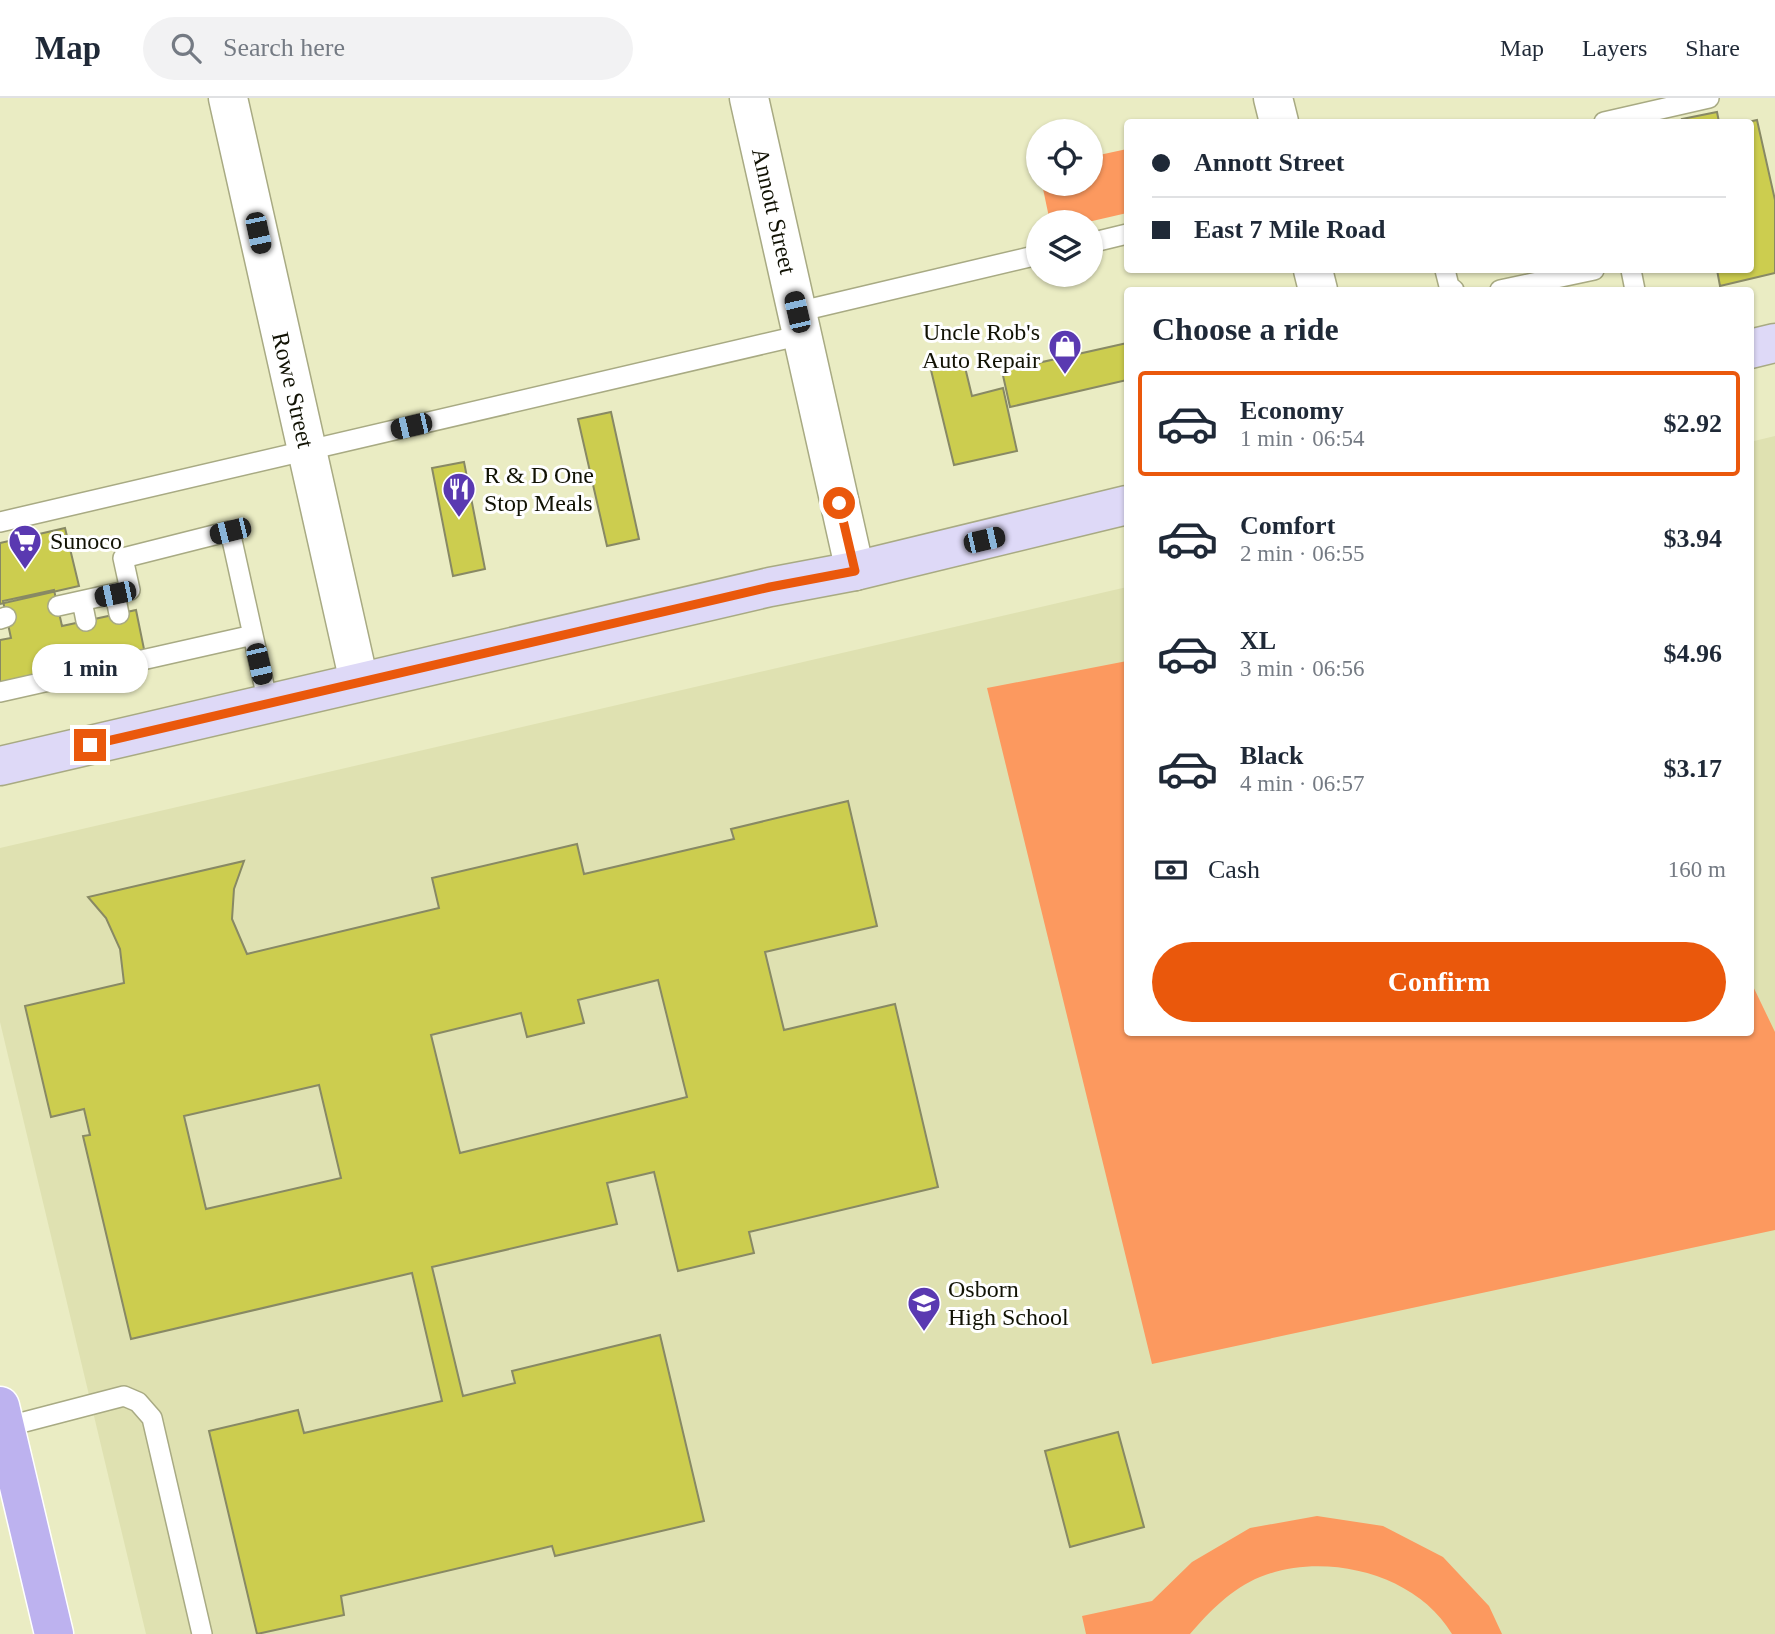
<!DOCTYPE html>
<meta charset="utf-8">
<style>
body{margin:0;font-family:Georgia,serif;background:#f2f2f3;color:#1f2937;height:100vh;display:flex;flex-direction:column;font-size:26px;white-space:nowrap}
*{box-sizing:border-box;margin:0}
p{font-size:23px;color:#747a83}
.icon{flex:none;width:38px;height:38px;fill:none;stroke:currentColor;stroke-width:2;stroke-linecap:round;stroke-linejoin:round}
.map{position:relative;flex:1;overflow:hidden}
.drawer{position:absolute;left:1124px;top:189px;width:630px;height:749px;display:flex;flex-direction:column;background:#fff;border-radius:7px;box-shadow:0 2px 5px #0004}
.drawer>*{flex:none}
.hud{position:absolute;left:1124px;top:21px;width:630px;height:154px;border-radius:7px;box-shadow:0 2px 5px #0004;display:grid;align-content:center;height:154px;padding:0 28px;background:#fff}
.tools{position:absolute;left:1026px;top:21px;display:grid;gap:14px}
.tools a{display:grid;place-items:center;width:77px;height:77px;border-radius:50%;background:#fff;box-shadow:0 2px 5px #0004;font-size:35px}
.end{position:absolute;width:32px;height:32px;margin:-16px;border:9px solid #ea580c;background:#fff;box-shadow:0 0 0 4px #fff}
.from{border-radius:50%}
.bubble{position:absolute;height:49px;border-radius:24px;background:#fff;box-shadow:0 2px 5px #0004;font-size:23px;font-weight:700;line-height:49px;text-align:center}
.car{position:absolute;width:21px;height:42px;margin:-21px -10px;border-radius:9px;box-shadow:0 0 5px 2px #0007;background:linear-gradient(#222 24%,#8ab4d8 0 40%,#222 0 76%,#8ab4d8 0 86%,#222 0)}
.hud b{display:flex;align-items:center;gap:24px;height:66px;font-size:26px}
.hud b+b{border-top:2px solid #e0e1e3}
.hud i{width:18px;height:18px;background:#1f2937}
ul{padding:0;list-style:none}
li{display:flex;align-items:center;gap:21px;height:105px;margin:0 14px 10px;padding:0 14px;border:4px solid transparent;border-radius:7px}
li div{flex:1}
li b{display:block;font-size:26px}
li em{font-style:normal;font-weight:700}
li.on{border-color:#ea580c}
li>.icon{width:63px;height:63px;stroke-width:1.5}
h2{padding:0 28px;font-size:32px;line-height:84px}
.pay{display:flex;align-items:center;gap:18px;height:77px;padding:0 28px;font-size:26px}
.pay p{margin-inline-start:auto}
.primary-button{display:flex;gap:14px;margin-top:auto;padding:14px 28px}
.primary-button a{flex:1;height:80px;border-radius:42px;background:#ea580c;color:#fff;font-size:28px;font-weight:700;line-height:80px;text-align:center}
header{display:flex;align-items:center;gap:42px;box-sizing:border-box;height:98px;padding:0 35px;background:#fff;border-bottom:2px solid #e0e1e3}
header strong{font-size:33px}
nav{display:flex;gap:38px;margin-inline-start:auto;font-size:24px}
.search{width:490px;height:63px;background:#f2f2f3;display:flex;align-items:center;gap:18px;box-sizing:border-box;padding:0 24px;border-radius:38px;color:#747a83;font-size:26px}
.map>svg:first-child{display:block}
.built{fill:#dfe1b1}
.green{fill:#fc995f}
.building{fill:#cccd4f;stroke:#888964;stroke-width:2;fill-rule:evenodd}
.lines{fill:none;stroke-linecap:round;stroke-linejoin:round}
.lane-casing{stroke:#a8aa83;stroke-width:22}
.street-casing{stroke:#a8aa83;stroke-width:41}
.secondary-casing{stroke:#a8aa83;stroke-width:41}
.primary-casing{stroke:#fff;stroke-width:41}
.lane{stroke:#fff;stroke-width:19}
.street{stroke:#fff;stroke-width:38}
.secondary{stroke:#ded9f7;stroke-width:38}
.primary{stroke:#bdb2ef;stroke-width:38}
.route{stroke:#ea580c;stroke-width:9}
.labels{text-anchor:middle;stroke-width:6;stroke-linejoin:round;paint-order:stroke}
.street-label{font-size:24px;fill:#111204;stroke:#fff}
.poi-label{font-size:24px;fill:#111204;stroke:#fff;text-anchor:start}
</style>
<header>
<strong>Map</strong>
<div class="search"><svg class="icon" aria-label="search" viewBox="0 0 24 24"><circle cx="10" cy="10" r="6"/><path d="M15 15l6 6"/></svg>Search here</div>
<nav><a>Map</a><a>Layers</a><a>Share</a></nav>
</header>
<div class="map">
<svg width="1775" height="1536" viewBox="0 0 1775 1536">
<rect width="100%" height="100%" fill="#eaecc3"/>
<path class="built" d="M1775,338V1536H146L0,924V750L1127,489V934H1750V344Z"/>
<path class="green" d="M1127,51V115L1088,124H1050L1042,86H1090V59Z
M1127,563V934H1750V882L1775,934V1132L1152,1266L987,590Z
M1317,1418L1383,1428L1443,1459L1489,1508L1502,1536H1452C1416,1475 1324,1453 1260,1479C1231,1491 1210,1513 1190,1536H1086L1082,1518L1152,1503L1192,1464L1250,1430Z"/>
<path class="building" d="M1717,14L1719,24H1683L1682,21Z
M1757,22L1775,102V175L1720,188L1717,172H1750V24H1748Z
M1127,245V282L1010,309L1002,273Z
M963,261L972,298L1003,290L1017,353L954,367L930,268Z
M611,314L639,441L607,448L578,321Z
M464,364L485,471L453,478L432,370Z
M65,430L79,488L0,506V445Z
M54,492L62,528L136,512L145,556L0,588V542L11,540L3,503Z
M848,703L877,828L765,854L784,932L895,906L938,1089L749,1134L754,1155L678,1173L654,1074L607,1085L617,1126L432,1169L463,1298L515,1285L512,1273L660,1237L704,1423L555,1458L552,1448L341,1498L344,1517L257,1536L209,1333L298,1312L304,1335L442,1303L412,1175L131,1241L83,1038L90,1037L84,1011L51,1019L25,908L124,885L120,851L106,820L88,799L244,763L234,791L232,821L247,856L439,810L432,780L577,746L584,776L734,741L731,731ZM658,882L687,999L460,1055L431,937L521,915L527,939L584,925L578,902ZM319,987L341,1080L206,1111L184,1018Z
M1118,1334L1144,1429L1070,1449L1045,1353Z"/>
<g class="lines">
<defs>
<path id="lane" d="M1604,24L1709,0
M1090,145L1127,136
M1445,172L1449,188L1454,192
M1631,172L1635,192
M1500,192L1594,172
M797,214L1038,157
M0,424L802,237
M115,496L119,516
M82,503L86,523
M58,508L130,492L123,460L230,433L268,605
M0,521L6,519
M0,594L253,537
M5,1329L124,1298L138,1304L152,1320L202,1536"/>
<path id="street" d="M228,0L359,584
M749,0L855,473
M1273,0L1279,24
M1313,172L1318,192"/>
<path id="secondary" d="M1750,251L1775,245
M0,668L770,489L855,473L1127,407"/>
<path id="primary" d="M0,1308L54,1536"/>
</defs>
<use href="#lane" class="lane-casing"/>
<use href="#street" class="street-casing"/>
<use href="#secondary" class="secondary-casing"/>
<use href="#primary" class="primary-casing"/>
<use href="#lane" class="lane"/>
<use href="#street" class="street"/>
<use href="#secondary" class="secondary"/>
<use href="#primary" class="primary"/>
</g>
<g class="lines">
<path class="route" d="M90,647L770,489L855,473L839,405"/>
</g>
<defs>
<symbol id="shop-pin" viewBox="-11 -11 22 30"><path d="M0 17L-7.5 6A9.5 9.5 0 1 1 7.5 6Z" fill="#5a39b1" stroke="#fff"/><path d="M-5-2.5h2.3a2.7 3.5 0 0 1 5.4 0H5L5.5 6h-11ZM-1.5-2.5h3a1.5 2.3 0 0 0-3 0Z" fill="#fff"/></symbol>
<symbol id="restaurant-pin" viewBox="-11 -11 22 30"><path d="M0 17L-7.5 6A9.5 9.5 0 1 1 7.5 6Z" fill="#5a39b1" stroke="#fff"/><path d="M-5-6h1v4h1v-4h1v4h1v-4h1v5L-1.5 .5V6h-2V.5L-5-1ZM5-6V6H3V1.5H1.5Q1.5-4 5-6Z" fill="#fff"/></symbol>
<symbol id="supermarket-pin" viewBox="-11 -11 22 30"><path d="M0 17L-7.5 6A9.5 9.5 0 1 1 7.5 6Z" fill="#5a39b1" stroke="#fff"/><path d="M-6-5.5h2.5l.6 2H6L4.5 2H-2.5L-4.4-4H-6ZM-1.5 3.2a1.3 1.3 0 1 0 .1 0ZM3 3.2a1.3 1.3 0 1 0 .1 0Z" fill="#fff"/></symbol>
<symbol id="school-pin" viewBox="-11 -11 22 30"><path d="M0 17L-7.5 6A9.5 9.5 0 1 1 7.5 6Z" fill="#5a39b1" stroke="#fff"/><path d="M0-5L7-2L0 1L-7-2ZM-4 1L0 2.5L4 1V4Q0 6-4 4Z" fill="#fff"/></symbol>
</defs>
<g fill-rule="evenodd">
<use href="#shop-pin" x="1046" y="229" width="38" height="52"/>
<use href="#restaurant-pin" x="440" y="372" width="38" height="52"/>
<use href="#supermarket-pin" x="6" y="424" width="38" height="52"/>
<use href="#school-pin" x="905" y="1186" width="38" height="52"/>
</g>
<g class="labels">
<g class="street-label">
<text transform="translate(774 113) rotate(77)" y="8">Annott Street</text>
<text transform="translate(293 292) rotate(77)" y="8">Rowe Street</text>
</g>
<g class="poi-label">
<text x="1040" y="242" text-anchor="end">Uncle Rob's<tspan x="1040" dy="28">Auto Repair</tspan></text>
<text x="484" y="385">R &amp; D One<tspan x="484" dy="28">Stop Meals</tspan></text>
<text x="50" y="451">Sunoco</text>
<text x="948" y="1199">Osborn<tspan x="948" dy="28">High School</tspan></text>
</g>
</g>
</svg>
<div class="tools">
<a><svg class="icon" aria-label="locate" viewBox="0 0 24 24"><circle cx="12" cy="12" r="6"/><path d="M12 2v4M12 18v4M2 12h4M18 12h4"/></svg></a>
<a><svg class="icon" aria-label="layers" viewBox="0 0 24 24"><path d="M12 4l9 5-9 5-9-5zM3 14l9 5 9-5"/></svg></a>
</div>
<i class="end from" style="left:839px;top:405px"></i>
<i class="end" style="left:90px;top:647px"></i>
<div class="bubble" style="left:32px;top:546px;width:116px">1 min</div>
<i class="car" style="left:258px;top:135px;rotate:168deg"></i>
<i class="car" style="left:797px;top:214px;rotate:347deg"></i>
<i class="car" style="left:411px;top:328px;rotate:257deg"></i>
<i class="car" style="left:230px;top:433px;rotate:256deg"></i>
<i class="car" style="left:984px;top:442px;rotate:77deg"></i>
<i class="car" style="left:115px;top:496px;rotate:258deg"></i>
<i class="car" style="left:259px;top:566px;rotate:167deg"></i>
<div class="hud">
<b><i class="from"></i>Annott Street</b>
<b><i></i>East 7 Mile Road</b>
</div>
<section class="drawer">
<h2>Choose a ride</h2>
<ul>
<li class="on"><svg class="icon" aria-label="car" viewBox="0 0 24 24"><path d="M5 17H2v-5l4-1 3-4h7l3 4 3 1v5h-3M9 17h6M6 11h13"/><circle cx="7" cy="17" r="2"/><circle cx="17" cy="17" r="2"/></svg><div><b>Economy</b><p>1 min · 06:54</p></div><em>$2.92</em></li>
<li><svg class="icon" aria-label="car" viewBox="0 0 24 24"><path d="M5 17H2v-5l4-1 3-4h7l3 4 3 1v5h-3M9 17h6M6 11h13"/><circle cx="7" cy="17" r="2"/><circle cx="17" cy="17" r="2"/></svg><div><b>Comfort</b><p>2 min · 06:55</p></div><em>$3.94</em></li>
<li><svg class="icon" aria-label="car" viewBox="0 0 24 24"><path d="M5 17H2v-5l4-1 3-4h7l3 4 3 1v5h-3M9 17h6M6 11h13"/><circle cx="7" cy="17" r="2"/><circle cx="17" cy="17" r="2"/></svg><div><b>XL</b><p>3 min · 06:56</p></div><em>$4.96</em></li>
<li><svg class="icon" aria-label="car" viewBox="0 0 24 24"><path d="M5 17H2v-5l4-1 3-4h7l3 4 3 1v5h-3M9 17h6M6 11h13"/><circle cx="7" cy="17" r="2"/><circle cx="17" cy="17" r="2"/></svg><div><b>Black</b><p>4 min · 06:57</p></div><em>$3.17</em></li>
</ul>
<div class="pay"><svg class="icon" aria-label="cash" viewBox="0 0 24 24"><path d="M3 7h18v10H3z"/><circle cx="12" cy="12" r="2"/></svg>Cash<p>160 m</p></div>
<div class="primary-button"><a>Confirm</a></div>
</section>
</div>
